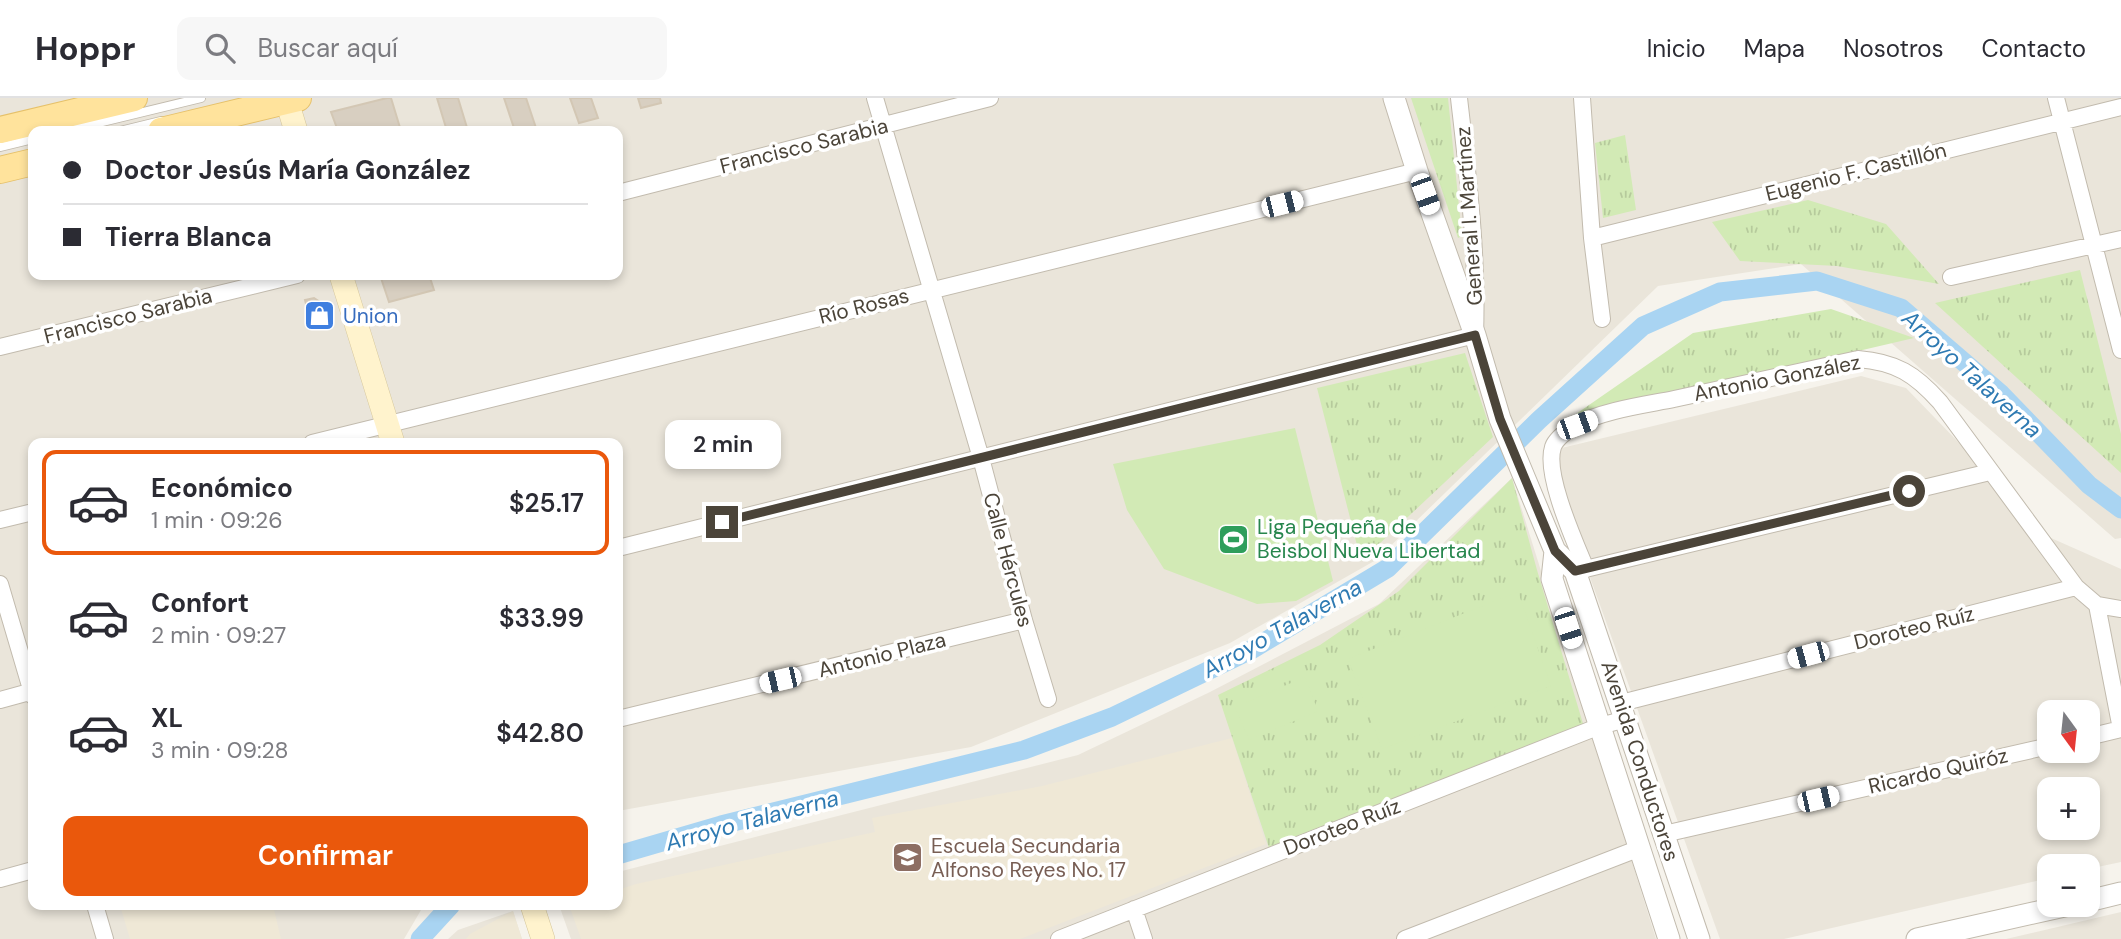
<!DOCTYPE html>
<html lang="es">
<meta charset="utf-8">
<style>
body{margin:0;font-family:"DM Sans",sans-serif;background:#f7f7f7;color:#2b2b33;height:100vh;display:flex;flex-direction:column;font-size:26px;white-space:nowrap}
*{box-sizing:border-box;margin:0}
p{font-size:23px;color:#7c7c81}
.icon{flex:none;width:38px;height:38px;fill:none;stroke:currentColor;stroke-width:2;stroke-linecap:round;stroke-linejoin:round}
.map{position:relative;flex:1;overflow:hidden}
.sheet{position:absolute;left:28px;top:340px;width:595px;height:472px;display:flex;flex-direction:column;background:#fff;border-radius:14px;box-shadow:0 4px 10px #0003}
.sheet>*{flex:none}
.hud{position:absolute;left:28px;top:28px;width:595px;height:154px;border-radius:14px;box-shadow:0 4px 10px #0003;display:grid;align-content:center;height:154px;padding:0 35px;background:#fff}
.needle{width:46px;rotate:165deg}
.buttons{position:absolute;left:2037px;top:602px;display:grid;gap:14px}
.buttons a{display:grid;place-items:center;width:63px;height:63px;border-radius:14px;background:#fff;box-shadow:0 4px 10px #0003;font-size:35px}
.end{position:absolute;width:32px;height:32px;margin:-16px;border:9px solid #4b4439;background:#fff;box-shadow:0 0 0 4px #fff}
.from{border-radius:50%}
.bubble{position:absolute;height:49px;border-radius:14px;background:#fff;box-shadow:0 4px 10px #0003;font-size:23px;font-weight:600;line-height:49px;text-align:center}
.car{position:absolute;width:21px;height:42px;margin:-21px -10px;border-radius:9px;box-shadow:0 0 5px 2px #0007;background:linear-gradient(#fff 24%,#345 0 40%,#fff 0 76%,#345 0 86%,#fff 0)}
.hud b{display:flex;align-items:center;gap:24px;height:66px;font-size:26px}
.hud b+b{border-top:2px solid #e1e1e2}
.hud i{width:18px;height:18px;background:#2b2b33}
ul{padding:12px 0 0;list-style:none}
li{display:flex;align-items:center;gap:21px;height:105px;margin:0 14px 10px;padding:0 21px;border:4px solid transparent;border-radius:14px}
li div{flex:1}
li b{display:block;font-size:26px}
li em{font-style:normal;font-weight:600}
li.active{border-color:#ea580c}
li>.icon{width:63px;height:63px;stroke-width:1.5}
.primary-button{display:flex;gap:14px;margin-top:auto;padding:14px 35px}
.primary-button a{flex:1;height:80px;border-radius:14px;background:#ea580c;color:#fff;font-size:28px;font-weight:600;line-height:80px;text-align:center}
header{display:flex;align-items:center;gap:42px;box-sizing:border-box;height:98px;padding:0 35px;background:#fff;border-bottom:2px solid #e1e1e2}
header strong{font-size:33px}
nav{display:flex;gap:38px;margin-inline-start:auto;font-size:24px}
.search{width:490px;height:63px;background:#f7f7f7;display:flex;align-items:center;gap:18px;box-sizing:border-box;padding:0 24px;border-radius:14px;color:#7c7c81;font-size:26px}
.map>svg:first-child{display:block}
.residential{fill:#eae5da;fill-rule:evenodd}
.education{fill:#efe8d6}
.park{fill:url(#park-tufts)}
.garden{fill:#d2eab5}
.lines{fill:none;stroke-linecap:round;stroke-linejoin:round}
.canal{stroke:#a9d4f2;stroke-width:19}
.building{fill:#d8cfc1;stroke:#d3c7b4;stroke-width:2}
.service-casing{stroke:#c2bbae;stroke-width:10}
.minor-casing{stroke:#c2bbae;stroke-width:18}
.tertiary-casing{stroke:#c2bbae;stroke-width:23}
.secondary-casing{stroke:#d6c79b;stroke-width:24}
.primary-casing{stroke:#e6c16a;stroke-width:28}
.service{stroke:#fff;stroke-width:8}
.minor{stroke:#fff;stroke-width:16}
.tertiary{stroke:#fff;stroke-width:21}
.secondary{stroke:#fff3cd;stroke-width:23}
.primary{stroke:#ffe39c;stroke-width:26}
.route{stroke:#4b4439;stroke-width:9}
.labels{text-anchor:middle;stroke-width:7;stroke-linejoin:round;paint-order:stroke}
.street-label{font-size:21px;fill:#4b4439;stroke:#fff}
.shop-label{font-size:21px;fill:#366cbe;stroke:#fff;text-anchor:start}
.leisure-label{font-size:21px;fill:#27864d;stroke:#fff;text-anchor:start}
.education-label{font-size:21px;fill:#785e54;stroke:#fff;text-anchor:start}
.water-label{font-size:23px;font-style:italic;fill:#2e7ab2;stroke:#fff}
</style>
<header>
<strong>Hoppr</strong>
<div class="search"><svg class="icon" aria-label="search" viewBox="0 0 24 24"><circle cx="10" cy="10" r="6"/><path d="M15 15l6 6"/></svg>Buscar aquí</div>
<nav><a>Inicio</a><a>Mapa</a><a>Nosotros</a><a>Contacto</a></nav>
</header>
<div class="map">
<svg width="2121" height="841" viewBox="0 0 2121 841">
<defs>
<pattern id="park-tufts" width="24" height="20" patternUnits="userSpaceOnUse" patternTransform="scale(1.75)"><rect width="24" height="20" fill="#d2eab5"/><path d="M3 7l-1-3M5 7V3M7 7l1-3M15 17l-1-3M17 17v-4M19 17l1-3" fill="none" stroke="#b6ca9c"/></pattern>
</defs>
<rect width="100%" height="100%" fill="#f6f3ec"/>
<path class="residential" d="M0,0H2121V440L2115,441L1801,166L1658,188L1376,462L1230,545L971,649L618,713V345H33V807H424L404,841H0ZM33,33H618V177H33Z
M1861,278L1906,290L2051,440L2121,471V764L2088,771V768H2049V780L1784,841H1720L1545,354ZM2049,614H2088V653H2049ZM2049,691H2088V730H2049Z
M1512,380L1656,841H571L559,807H618V774L1078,657L1210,594L1379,506Z
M513,813L522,841H448L458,832Z
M2121,814V841H2006Z"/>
<path class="education" d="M1232,640L1266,746L1020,841H581L569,807H618V792L636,786L875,734L872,720L1042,688Z
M120,807H273L281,841H130Z
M513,813L522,841H466L470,836Z"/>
<path class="park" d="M1411,0H1448L1462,138L1458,140Z
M1625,37L1636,112L1603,120L1595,45Z
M1808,102L1886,126L1939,186L1837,168L1740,163L1712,124Z
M2080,172L2121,336V375L1935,205Z
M1831,211L1914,240L1699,290L1576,316L1693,235Z
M1465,255L1493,339L1361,463L1317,290Z
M1512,380L1537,472L1584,629L1269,750L1218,597L1320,547L1399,493Z"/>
<path class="garden" d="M1295,330L1333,483L1296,503L1257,506L1164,471L1127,412L1113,366Z
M1518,494L1551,588L1382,651L1348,561Z
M1305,579L1318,613L1249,642L1235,609Z"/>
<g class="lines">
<path class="canal" d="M618,757L721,727L1024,652L1112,619L1251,552L1388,470L1539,322L1643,228L1720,194L1817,183L1901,210L2001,296L2089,387L2121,411
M420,841L451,807"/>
</g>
<path class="building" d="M387,0H391L401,33H338L331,14Z
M437,0H458L468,33H447Z
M504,0H526L537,33H515Z
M570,0H591L598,20L579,25Z
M638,0H660L661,5L641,10Z
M395,177H429L434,192L389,204L381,180Z
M314,200L323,206L327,219L311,224L305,202Z"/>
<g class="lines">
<defs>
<path id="service" d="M65,33L201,0
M120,33L161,23
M0,49L33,41"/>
<path id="minor" d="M875,0L981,360L1024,522L1048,601
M1582,0L1592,140L1602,221
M2056,0L2121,252
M618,95L990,0
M1592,140L2121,9
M1951,179L2121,141
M0,249L297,177
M312,345L1417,73
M0,422L33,414
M618,450L1475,237C1478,157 1468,79 1459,0
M1586,471C1575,444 1544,376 1553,349C1556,340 1568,332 1576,327C1604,312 1644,307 1674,301C1736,287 1797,274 1858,261C1896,264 1915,276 1940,304L2076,489
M1577,473L1990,374
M0,486L33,598
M2097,507L2121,631
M0,602L33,593
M1621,605L2076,489L2097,507L2121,511
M618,621L1024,522
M2088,639L2121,631
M1664,736L2049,648
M0,781L33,772
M95,807L105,841
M1134,811L1144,841
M1059,841L1600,628L1626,621
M1405,841L1640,750"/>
<path id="tertiary" d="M1394,0L1417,73L1475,237L1500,321L1555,453L1575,473L1699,841
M1555,453L1552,481L1669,841
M2088,803L2121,795
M1917,841L2069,807"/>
<path id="secondary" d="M286,0L296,33
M341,177L393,345
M532,807L543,841"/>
<path id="primary" d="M0,32L134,0
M161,33L298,0
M0,72L33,64"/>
</defs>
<use href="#service" class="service-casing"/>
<use href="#minor" class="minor-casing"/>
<use href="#tertiary" class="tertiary-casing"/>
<use href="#secondary" class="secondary-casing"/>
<use href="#primary" class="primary-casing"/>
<use href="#service" class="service"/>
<use href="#minor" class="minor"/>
<use href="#tertiary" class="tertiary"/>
<use href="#secondary" class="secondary"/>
<use href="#primary" class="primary"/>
</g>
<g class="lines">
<path class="route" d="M722,424L1475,237L1500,321L1555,453L1575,473L1909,393"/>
</g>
<defs>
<symbol id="shop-square" viewBox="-11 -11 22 22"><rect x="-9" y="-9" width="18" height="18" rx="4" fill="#3f7fe0" stroke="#fff"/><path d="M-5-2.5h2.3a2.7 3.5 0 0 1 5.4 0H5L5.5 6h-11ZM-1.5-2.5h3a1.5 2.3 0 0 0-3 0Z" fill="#fff"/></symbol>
<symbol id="stadium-square" viewBox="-11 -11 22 22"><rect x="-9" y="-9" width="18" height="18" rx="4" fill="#2e9e5b" stroke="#fff"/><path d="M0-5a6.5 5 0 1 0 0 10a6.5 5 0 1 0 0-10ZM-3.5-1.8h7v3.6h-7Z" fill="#fff"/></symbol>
<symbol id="school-square" viewBox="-11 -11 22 22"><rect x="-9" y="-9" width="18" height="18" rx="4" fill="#8d6e63" stroke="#fff"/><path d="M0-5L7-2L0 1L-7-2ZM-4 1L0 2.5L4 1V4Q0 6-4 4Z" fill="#fff"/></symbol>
</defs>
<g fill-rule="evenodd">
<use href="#shop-square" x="302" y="200" width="35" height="35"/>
<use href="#stadium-square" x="1216" y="424" width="35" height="35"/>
<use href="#school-square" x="890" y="742" width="35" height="35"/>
</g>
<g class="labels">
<g class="street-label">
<text transform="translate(804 48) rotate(-14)" y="7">Francisco Sarabia</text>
<text transform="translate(1856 74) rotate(-14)" y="7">Eugenio F. Castillón</text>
<text transform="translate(1469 118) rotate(-94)" y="7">General I. Martínez</text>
<text transform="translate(864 208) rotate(-14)" y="7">Río Rosas</text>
<text transform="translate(128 218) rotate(-14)" y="7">Francisco Sarabia</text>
<text transform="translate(1777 280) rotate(-11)" y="7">Antonio González</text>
<text transform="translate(1008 462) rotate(75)" y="7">Calle Hércules</text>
<text transform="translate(1914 530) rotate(-14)" y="7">Doroteo Ruíz</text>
<text transform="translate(882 557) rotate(-14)" y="7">Antonio Plaza</text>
<text transform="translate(1640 663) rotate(72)" y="7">Avenida Conductores</text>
<text transform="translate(1938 673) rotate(-13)" y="7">Ricardo Quiróz</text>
<text transform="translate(1342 729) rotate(-21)" y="7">Doroteo Ruíz</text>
</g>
<g class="shop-label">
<text x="343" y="225">Union</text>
</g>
<g class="leisure-label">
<text x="1257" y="436">Liga Pequeña de<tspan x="1257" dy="24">Beisbol Nueva Libertad</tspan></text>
</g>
<g class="education-label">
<text x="931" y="755">Escuela Secundaria<tspan x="931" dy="24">Alfonso Reyes No. 17</tspan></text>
</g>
<g class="water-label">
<text transform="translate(1972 276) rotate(42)" y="8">Arroyo Talaverna</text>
<text transform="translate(1282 530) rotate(-29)" y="8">Arroyo Talaverna</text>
<text transform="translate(752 722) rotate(-15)" y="8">Arroyo Talaverna</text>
</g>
</g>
</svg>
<div class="buttons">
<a><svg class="needle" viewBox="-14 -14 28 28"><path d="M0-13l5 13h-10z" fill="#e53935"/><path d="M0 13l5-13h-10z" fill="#7c7c81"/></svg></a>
<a>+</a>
<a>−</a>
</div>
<i class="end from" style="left:1909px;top:393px"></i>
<i class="end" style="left:722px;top:424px"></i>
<div class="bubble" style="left:665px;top:322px;width:116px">2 min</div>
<i class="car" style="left:1425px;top:96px;rotate:160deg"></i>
<i class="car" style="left:1282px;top:106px;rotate:76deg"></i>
<i class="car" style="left:1577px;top:327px;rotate:70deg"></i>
<i class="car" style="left:1568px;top:530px;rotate:162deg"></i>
<i class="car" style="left:1808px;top:557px;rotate:255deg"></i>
<i class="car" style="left:780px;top:582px;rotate:257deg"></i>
<i class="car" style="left:1818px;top:701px;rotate:77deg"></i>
<div class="hud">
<b><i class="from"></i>Doctor Jesús María González</b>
<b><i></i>Tierra Blanca</b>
</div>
<section class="sheet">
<ul>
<li class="active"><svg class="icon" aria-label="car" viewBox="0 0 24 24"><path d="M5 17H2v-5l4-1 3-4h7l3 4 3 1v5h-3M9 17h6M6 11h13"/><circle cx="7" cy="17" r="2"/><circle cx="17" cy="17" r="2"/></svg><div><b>Económico</b><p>1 min · 09:26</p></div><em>$25.17</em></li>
<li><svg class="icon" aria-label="car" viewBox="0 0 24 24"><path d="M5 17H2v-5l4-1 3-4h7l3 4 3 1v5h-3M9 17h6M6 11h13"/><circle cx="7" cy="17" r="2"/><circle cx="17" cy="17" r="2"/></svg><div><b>Confort</b><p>2 min · 09:27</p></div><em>$33.99</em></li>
<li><svg class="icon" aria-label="car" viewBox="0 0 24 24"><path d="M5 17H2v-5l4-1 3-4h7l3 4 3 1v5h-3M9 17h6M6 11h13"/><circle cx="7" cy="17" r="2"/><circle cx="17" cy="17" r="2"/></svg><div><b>XL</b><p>3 min · 09:28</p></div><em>$42.80</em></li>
</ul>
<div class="primary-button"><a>Confirmar</a></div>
</section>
</div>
